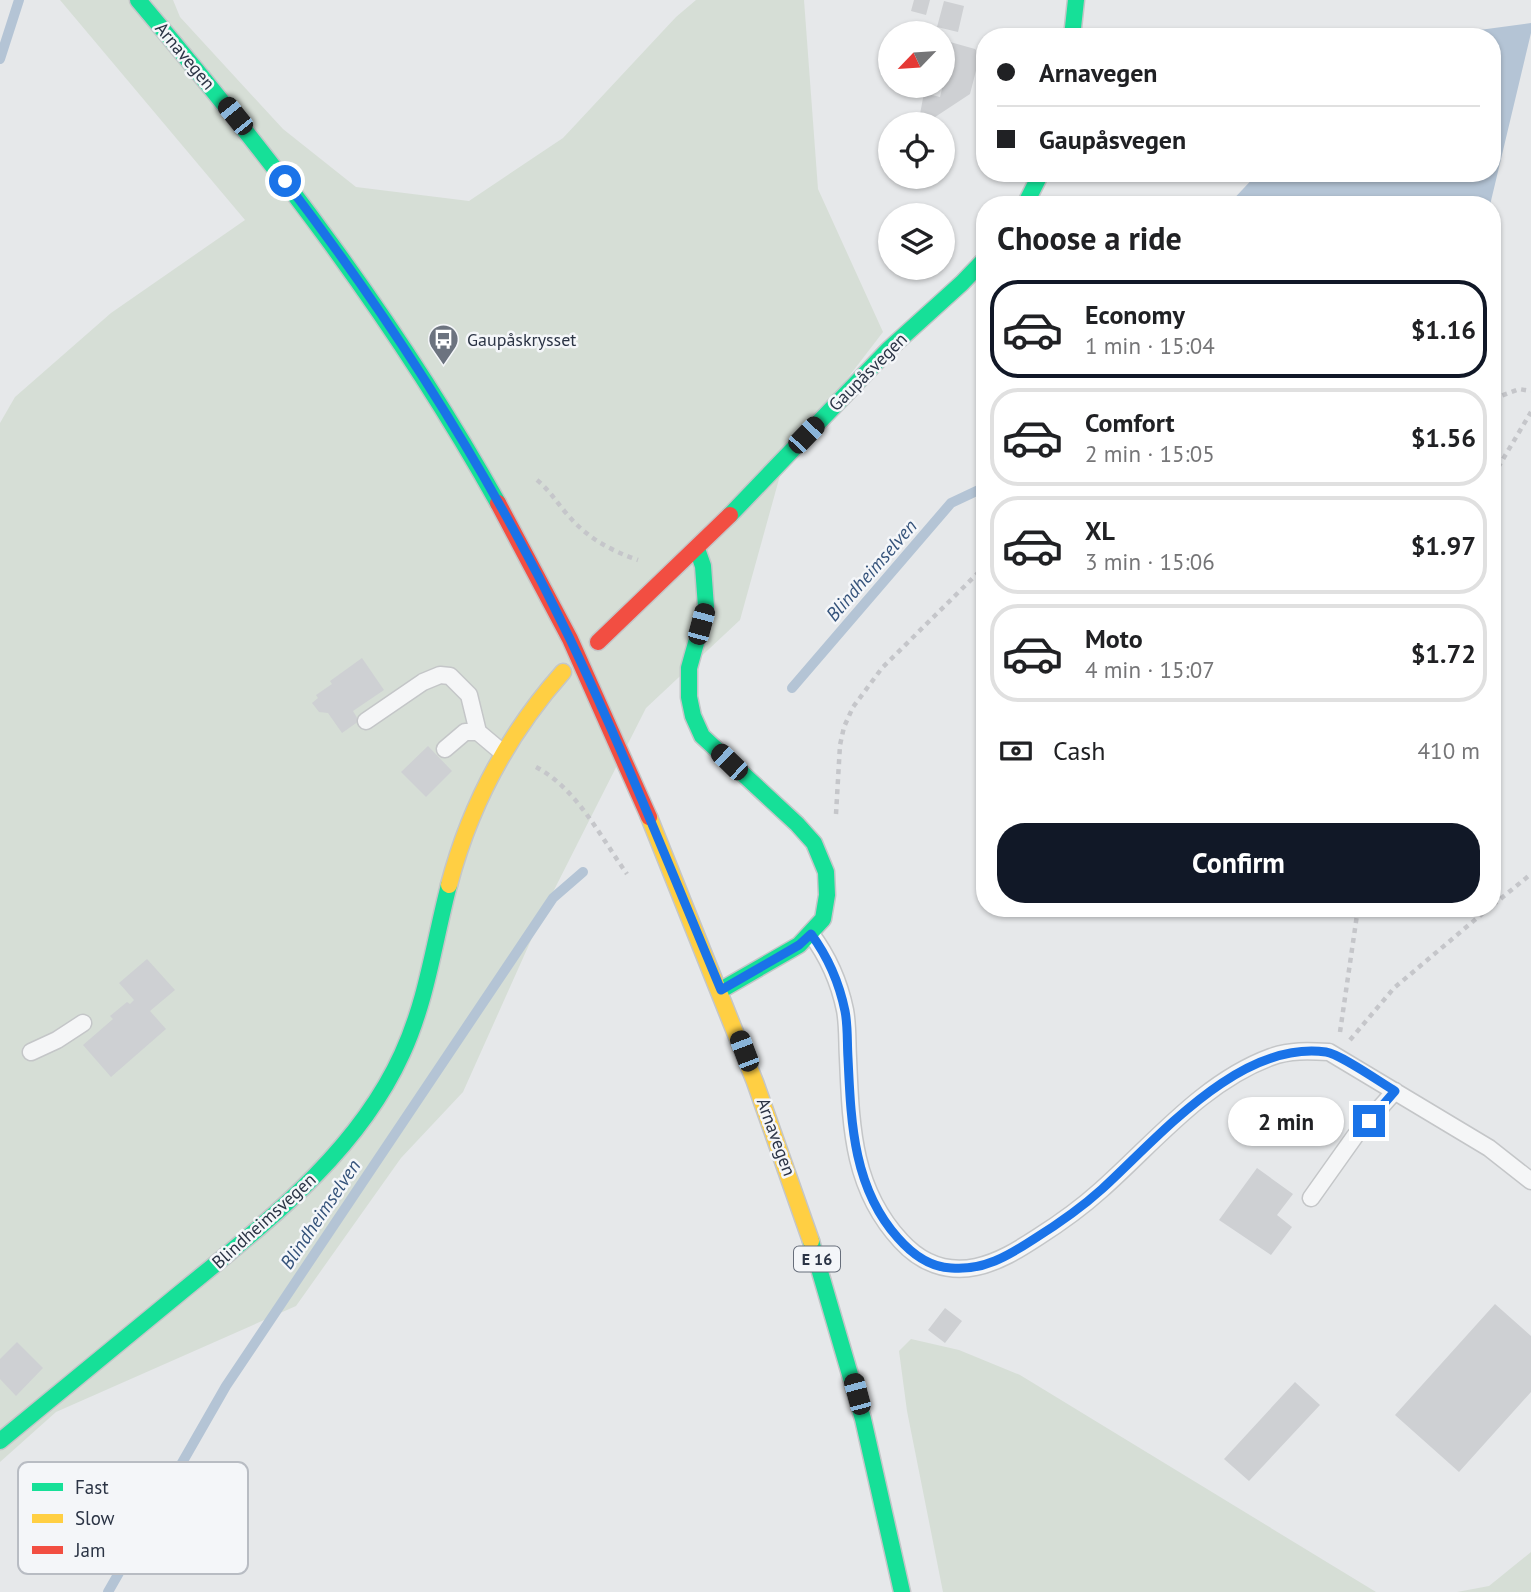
<!DOCTYPE html>
<meta charset="utf-8">
<style>
body{margin:0;font-family:"PT Sans",sans-serif;background:#f6f6f6;color:#202124;height:100vh;display:flex;flex-direction:column;font-size:26px;white-space:nowrap}
*{box-sizing:border-box;margin:0}
p{font-size:23px;color:#757577}
.icon{flex:none;width:38px;height:38px;fill:none;stroke:currentColor;stroke-width:2;stroke-linecap:round;stroke-linejoin:round}
.map{position:relative;flex:1;overflow:hidden}
.panel{position:absolute;left:976px;top:196px;width:525px;height:721px;display:flex;flex-direction:column;background:#fff;border-radius:28px;box-shadow:0 2px 5px #0004}
.panel>*{flex:none}
.guide{position:absolute;left:976px;top:28px;width:525px;height:154px;border-radius:28px;box-shadow:0 2px 5px #0004;display:grid;align-content:center;height:154px;padding:0 21px;background:#fff}
.needle{width:46px;rotate:245deg}
.tools{position:absolute;left:878px;top:21px;display:grid;gap:14px}
.tools a{display:grid;place-items:center;width:77px;height:77px;border-radius:50%;background:#fff;box-shadow:0 2px 5px #0004;font-size:35px}
.end{position:absolute;width:32px;height:32px;margin:-16px;border:9px solid #1a73e8;background:#fff;box-shadow:0 0 0 4px #fff}
.from{border-radius:50%}
.bubble{position:absolute;height:49px;border-radius:24px;background:#fff;box-shadow:0 2px 5px #0004;font-size:23px;font-weight:600;line-height:49px;text-align:center}
.car{position:absolute;width:21px;height:42px;margin:-21px -10px;border-radius:9px;box-shadow:0 0 5px 2px #0007;background:linear-gradient(#222 24%,#8ab4d8 0 40%,#222 0 76%,#8ab4d8 0 86%,#222 0)}
.guide b{display:flex;align-items:center;gap:24px;height:66px;font-size:26px}
.guide b+b{border-top:2px solid #e0e0e0}
.guide i{width:18px;height:18px;background:#202124}
ul{padding:0;list-style:none}
li{display:flex;align-items:center;gap:21px;height:98px;margin:0 14px 10px;padding:0 7px;border:4px solid #e0e0e0;border-radius:28px}
li div{flex:1}
li b{display:block;font-size:26px}
li em{font-style:normal;font-weight:600}
li.current{border-color:#111827}
li>.icon{width:63px;height:63px;stroke-width:1.5}
h2{padding:0 21px;font-size:32px;line-height:84px}
.pay{display:flex;align-items:center;gap:18px;height:77px;padding:0 21px;font-size:26px}
.pay p{margin-inline-start:auto}
.primary-button{display:flex;gap:14px;margin-top:auto;padding:14px 21px}
.primary-button a{flex:1;height:80px;border-radius:28px;background:#111827;color:#fff;font-size:28px;font-weight:600;line-height:80px;text-align:center}
.map>svg:first-child{display:block}
.green{fill:#d6ded6}
.water{fill:#b4c4d5}
.lines{fill:none;stroke-linecap:round;stroke-linejoin:round}
.stream{stroke:#b4c4d5;stroke-width:10}
.building{fill:#ced0d3}
.lane-casing{stroke:#c4c6c8;stroke-width:19}
.fast-casing{stroke:#c4c6c8;stroke-width:19}
.slow-casing{stroke:#c4c6c8;stroke-width:19}
.jam-casing{stroke:#c4c6c8;stroke-width:19}
.path{stroke:#c5c6ca;stroke-width:4.5;stroke-dasharray:5 5;stroke-linecap:butt}
.lane{stroke:#f5f6f7;stroke-width:16}
.fast{stroke:#16e098;stroke-width:16}
.slow{stroke:#ffcf43;stroke-width:16}
.jam{stroke:#f24e42;stroke-width:16}
.route{stroke:#1a73e8;stroke-width:9}
.labels{text-anchor:middle;stroke-width:5;stroke-linejoin:round;paint-order:stroke}
.shield{fill:#f4f6f9;stroke:#676e7b;stroke-width:2}
.shield-label{font-size:16px;font-weight:bold;fill:#2b3445}
.street-label{font-size:18px;fill:#2b3445;stroke:#f4f6f9}
.poi-label{font-size:18px;fill:#2b3445;stroke:#f4f6f9;text-anchor:start}
.water-label{font-size:19px;font-style:italic;fill:#34527a;stroke:#f4f6f9}
.key{fill:#f4f6f9;stroke:#b8bcc3;stroke-width:2}
.key-label{font-size:19px;fill:#2b3445}
</style>
<div class="map">
<svg width="1531" height="1592" viewBox="0 0 1531 1592">
<rect width="100%" height="100%" fill="#e6e8ea"/>
<path class="green" d="M60,0H173L180,17L283,129L356,187L469,201L563,138L676,17L696,0H804L818,189L883,332L784,461L740,620L646,708L549,900L463,1092L401,1158L296,1306L56,1412L0,1462V423L15,397L111,313L245,220Z
M911,1339L959,1350L1020,1375L1376,1592H943L907,1411L899,1351Z
M1531,1552V1592H1457L1489,1586Z"/>
<path class="water" d="M1531,23V33L1490,205H1228L1258,173H1493V37H1427Z"/>
<g class="lines">
<path class="stream" d="M0,59L19,0
M792,688L951,503L985,487
M108,1592L226,1386L553,898L583,872"/>
</g>
<path class="building" d="M914,0H930L926,15L911,11Z
M944,1L964,6L958,32L937,27Z
M943,40L975,49L980,55L970,94L926,123L920,114L924,93L940,97L942,89L932,86H943Z
M362,658L384,690L353,711L359,721L342,733L328,713L319,712L312,703L318,698L316,695L332,684L330,681Z
M428,746L452,771L426,797L401,772Z
M147,959L175,990L150,1011L166,1029L111,1077L83,1045L113,1019L110,1016L127,1002L130,1004L134,1000L119,983Z
M1257,1168L1293,1194L1277,1215L1292,1227L1271,1255L1219,1220Z
M1495,1304L1531,1336V1392L1459,1472L1395,1415Z
M945,1308L962,1321L945,1343L928,1330Z
M17,1342L43,1368L16,1396L0,1379V1359Z
M1295,1382L1320,1405L1249,1481L1224,1459Z"/>
<g class="lines">
<defs>
<path id="lane" d="M366,721L423,682L440,675L450,676L469,695L478,732
M445,749L465,732H478L503,753
M811,934C829,958 839,981 845,1010C848,1026 847,1042 848,1058C851,1126 852,1188 901,1241C921,1263 947,1273 976,1267C999,1262 1018,1250 1038,1237C1060,1223 1081,1208 1101,1190C1154,1143 1203,1082 1271,1057C1290,1050 1309,1051 1329,1052L1489,1148L1531,1181
M31,1052L57,1040L83,1023
M1311,1198L1355,1136L1395,1091"/>
<path id="fast" d="M138,0C272,158 397,322 498,503
M1072,37L1076,0
M1025,205L1041,173
M730,515L888,350L962,283L985,259
M697,549L703,566L706,607L689,668V697L693,716L702,736L797,824L814,843L826,872L827,895L823,919L799,945L721,990
M811,1241L863,1419L902,1592
M0,1441C60,1392 120,1342 180,1293C264,1224 356,1155 402,1054C427,1000 434,942 449,885"/>
<path id="slow" d="M649,817L755,1082L811,1241
M449,885C470,805 508,734 563,672"/>
<path id="jam" d="M498,503L570,639L649,817
M598,642L730,515"/>
</defs>
<use href="#lane" class="lane-casing"/>
<use href="#fast" class="fast-casing"/>
<use href="#slow" class="slow-casing"/>
<use href="#jam" class="jam-casing"/>
<path class="path" d="M1493,399L1519,389L1531,391
M1493,476L1531,412
M537,480C549,490 556,501 566,513C586,537 609,550 638,560
M536,767C577,789 600,836 627,874
M836,814L840,745L844,727L853,707L882,668L985,566
M1493,905L1531,874
M1340,1032L1358,908
M1350,1040L1394,988L1489,908"/>
<use href="#lane" class="lane"/>
<use href="#fast" class="fast"/>
<use href="#slow" class="slow"/>
<use href="#jam" class="jam"/>
</g>
<g class="lines">
<path class="route" d="M285,181C394,323 492,478 570,639C625,754 672,873 721,990L799,945L811,934C828,957 839,982 845,1011C848,1026 847,1043 848,1058C851,1122 853,1188 898,1238C912,1254 929,1267 951,1268C983,1271 1008,1256 1034,1239C1058,1224 1081,1208 1102,1189C1159,1137 1240,1040 1326,1052C1340,1054 1380,1082 1395,1091L1369,1121"/>
</g>
<defs>
<symbol id="bus-pin" viewBox="-11 -11 22 30"><path d="M0 17L-7.5 6A9.5 9.5 0 1 1 7.5 6Z" fill="#6c737f" stroke="#f4f6f9"/><path d="M-5-6H5V4H4V6H2V4H-2V6H-4V4H-5ZM-3.5-4V0h7V-4ZM-3.5 1.2v1.5H-2V1.2ZM2 1.2v1.5H3.5V1.2Z" fill="#fff"/></symbol>
</defs>
<g fill-rule="evenodd">
<use href="#bus-pin" x="426" y="322" width="35" height="47"/>
</g>
<g class="labels">
<rect class="shield" x="794" y="1246.5" width="46" height="25" rx="5"/>
<g class="shield-label">
<text x="817" y="1265">E 16</text>
</g>
<g class="street-label">
<text transform="translate(185 56) rotate(50)" y="6">Arnavegen</text>
<text transform="translate(868 372) rotate(-45)" y="6">Gaupåsvegen</text>
<text transform="translate(776 1137) rotate(70)" y="6">Arnavegen</text>
<text transform="translate(264 1221) rotate(-42)" y="6">Blindheimsvegen</text>
</g>
<g class="poi-label">
<text x="467" y="346">Gaupåskrysset</text>
</g>
<g class="water-label">
<text transform="translate(871 570) rotate(-49)" y="7">Blindheimselven</text>
<text transform="translate(320 1214) rotate(-56)" y="7">Blindheimselven</text>
</g>
</g>
<rect x="18" y="1462" width="230" height="112" rx="10" class="key"/>
<rect x="32" y="1483" width="31" height="8" fill="#16e098"/>
<rect x="32" y="1514" width="31" height="9" fill="#ffcf43"/>
<rect x="32" y="1546" width="31" height="8" fill="#f24e42"/>
<g class="key-label">
<text x="75" y="1494">Fast</text>
<text x="75" y="1525">Slow</text>
<text x="75" y="1557">Jam</text>
</g>
</svg>
<div class="tools">
<a><svg class="needle" viewBox="-14 -14 28 28"><path d="M0-13l5 13h-10z" fill="#e53935"/><path d="M0 13l5-13h-10z" fill="#757577"/></svg></a>
<a><svg class="icon" aria-label="locate" viewBox="0 0 24 24"><circle cx="12" cy="12" r="6"/><path d="M12 2v4M12 18v4M2 12h4M18 12h4"/></svg></a>
<a><svg class="icon" aria-label="layers" viewBox="0 0 24 24"><path d="M12 4l9 5-9 5-9-5zM3 14l9 5 9-5"/></svg></a>
</div>
<i class="end from" style="left:285px;top:181px"></i>
<i class="end" style="left:1369px;top:1121px"></i>
<div class="bubble" style="left:1228px;top:1097px;width:116px">2 min</div>
<i class="car" style="left:235px;top:116px;rotate:321deg"></i>
<i class="car" style="left:806px;top:435px;rotate:44deg"></i>
<i class="car" style="left:701px;top:624px;rotate:15deg"></i>
<i class="car" style="left:729px;top:762px;rotate:314deg"></i>
<i class="car" style="left:744px;top:1051px;rotate:339deg"></i>
<i class="car" style="left:857px;top:1394px;rotate:345deg"></i>
<div class="guide">
<b><i class="from"></i>Arnavegen</b>
<b><i></i>Gaupåsvegen</b>
</div>
<section class="panel">
<h2>Choose a ride</h2>
<ul>
<li class="current"><svg class="icon" aria-label="car" viewBox="0 0 24 24"><path d="M5 17H2v-5l4-1 3-4h7l3 4 3 1v5h-3M9 17h6M6 11h13"/><circle cx="7" cy="17" r="2"/><circle cx="17" cy="17" r="2"/></svg><div><b>Economy</b><p>1 min · 15:04</p></div><em>$1.16</em></li>
<li><svg class="icon" aria-label="car" viewBox="0 0 24 24"><path d="M5 17H2v-5l4-1 3-4h7l3 4 3 1v5h-3M9 17h6M6 11h13"/><circle cx="7" cy="17" r="2"/><circle cx="17" cy="17" r="2"/></svg><div><b>Comfort</b><p>2 min · 15:05</p></div><em>$1.56</em></li>
<li><svg class="icon" aria-label="car" viewBox="0 0 24 24"><path d="M5 17H2v-5l4-1 3-4h7l3 4 3 1v5h-3M9 17h6M6 11h13"/><circle cx="7" cy="17" r="2"/><circle cx="17" cy="17" r="2"/></svg><div><b>XL</b><p>3 min · 15:06</p></div><em>$1.97</em></li>
<li><svg class="icon" aria-label="car" viewBox="0 0 24 24"><path d="M5 17H2v-5l4-1 3-4h7l3 4 3 1v5h-3M9 17h6M6 11h13"/><circle cx="7" cy="17" r="2"/><circle cx="17" cy="17" r="2"/></svg><div><b>Moto</b><p>4 min · 15:07</p></div><em>$1.72</em></li>
</ul>
<div class="pay"><svg class="icon" aria-label="cash" viewBox="0 0 24 24"><path d="M3 7h18v10H3z"/><circle cx="12" cy="12" r="2"/></svg>Cash<p>410 m</p></div>
<div class="primary-button"><a>Confirm</a></div>
</section>
</div>
